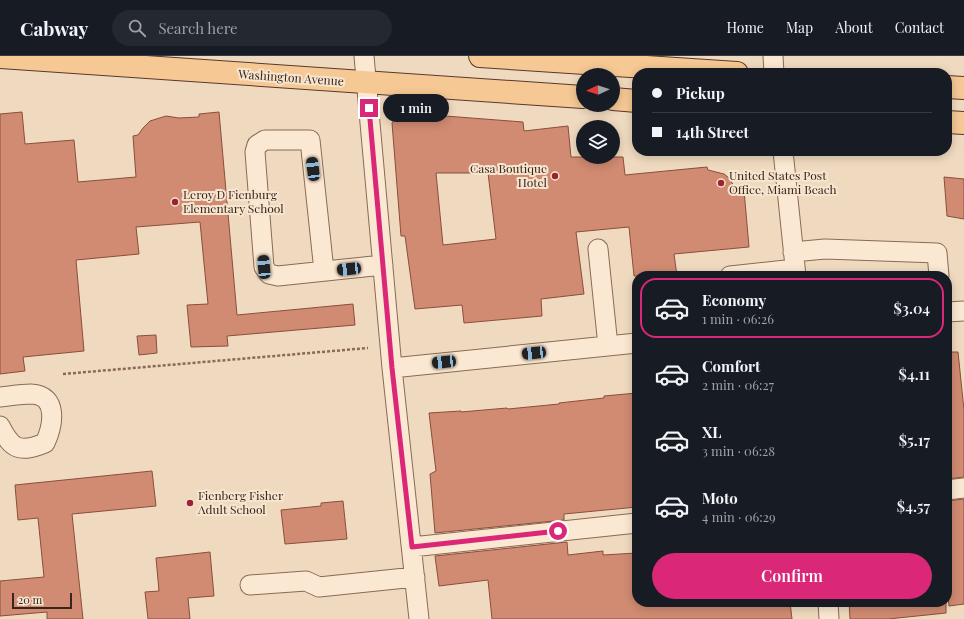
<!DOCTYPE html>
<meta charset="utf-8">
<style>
body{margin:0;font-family:"Playfair Display",serif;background:#242831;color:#f1f3f6;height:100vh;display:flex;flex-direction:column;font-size:15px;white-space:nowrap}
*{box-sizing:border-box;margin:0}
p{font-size:13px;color:#9ea1a6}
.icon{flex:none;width:22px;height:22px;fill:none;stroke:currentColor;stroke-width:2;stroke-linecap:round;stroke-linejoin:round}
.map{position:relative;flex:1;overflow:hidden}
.details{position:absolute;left:632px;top:215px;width:320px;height:336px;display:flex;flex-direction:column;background:#171b24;border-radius:16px;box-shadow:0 2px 10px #0003}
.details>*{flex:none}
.hud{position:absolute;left:632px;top:12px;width:320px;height:88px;border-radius:16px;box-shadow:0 2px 10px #0003;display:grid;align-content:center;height:88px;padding:0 20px;background:#171b24}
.needle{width:26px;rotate:266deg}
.controls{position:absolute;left:576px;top:12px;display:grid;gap:8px}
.controls a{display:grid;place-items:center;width:44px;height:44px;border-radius:50%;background:#171b24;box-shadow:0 2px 10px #0003;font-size:20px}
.scale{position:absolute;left:12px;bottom:10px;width:60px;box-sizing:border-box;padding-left:4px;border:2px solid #38251c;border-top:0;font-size:11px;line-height:14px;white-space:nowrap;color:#38251c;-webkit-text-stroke:3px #f7e5cf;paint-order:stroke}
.end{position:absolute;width:18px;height:18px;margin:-9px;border:5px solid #db2777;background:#fff;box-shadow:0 0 0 2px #fff}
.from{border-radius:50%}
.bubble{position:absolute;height:28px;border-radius:14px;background:#171b24;box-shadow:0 2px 10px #0003;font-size:13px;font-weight:600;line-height:28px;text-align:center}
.car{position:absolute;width:12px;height:24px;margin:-12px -6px;border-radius:5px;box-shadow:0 0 3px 1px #0007;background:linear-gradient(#222 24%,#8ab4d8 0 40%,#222 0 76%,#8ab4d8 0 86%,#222 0)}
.hud b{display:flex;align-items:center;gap:14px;height:38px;font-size:15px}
.hud b+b{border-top:1px solid #363941}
.hud i{width:10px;height:10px;background:#f1f3f6}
ul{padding:7px 0 0;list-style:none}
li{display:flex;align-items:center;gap:12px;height:60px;margin:0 8px 6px;padding:0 12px;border:2px solid transparent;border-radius:16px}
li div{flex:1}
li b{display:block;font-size:15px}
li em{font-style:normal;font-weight:600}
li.on{border-color:#db2777}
li>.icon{width:36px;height:36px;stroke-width:1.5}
.action{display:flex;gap:8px;margin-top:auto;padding:8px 20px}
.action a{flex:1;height:46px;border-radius:24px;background:#db2777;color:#fff;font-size:16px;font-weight:600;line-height:46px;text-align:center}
header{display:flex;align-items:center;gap:24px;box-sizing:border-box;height:56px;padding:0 20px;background:#171b24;border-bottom:1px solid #363941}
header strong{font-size:19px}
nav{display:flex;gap:22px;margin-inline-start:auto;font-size:14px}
.search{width:280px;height:36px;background:#242831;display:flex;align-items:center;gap:10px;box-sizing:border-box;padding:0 14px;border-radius:22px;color:#9ea1a6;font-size:15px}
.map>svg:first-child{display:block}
.building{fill:#d18b72;stroke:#8a4e3b;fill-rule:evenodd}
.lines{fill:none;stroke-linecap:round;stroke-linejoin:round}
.minor-casing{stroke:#8a6a56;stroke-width:21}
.major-casing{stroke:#57392b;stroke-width:24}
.path{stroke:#8a6a56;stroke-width:2.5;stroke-dasharray:3 2;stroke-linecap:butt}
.minor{stroke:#fbe8d2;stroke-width:19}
.major{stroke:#f6c894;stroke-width:22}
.route{stroke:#db2777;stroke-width:5}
.poi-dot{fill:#9c2336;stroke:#f7e5cf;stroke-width:1.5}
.labels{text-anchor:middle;stroke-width:4;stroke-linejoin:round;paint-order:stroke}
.street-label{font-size:12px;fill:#38251c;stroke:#f7e5cf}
.poi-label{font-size:12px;fill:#38251c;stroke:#f7e5cf;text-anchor:start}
</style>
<header>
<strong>Cabway</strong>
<div class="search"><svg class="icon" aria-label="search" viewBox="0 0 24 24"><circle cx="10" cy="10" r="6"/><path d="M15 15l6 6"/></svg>Search here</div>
<nav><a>Home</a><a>Map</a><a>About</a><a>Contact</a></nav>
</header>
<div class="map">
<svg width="964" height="563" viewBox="0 0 964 563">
<rect width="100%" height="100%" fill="#f0dabf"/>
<path class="building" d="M22,56L25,88L74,84L78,126L136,121L133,80L138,79L143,72L150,65L166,60L179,62L199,61V58L219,56L237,259L353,248L355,269L227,280L228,290L191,291L187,249L208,248L200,166L136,171L139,198L76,204L84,295L23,301L25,315L0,318V58Z
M406,57L523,66L524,75L568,70L571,101H623L625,119L707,111L708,114L724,118L729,122L737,135L744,134L749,191L674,198L677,220H634L629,171L576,176L584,238L541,243L542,260L464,267L462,249L415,253L405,180H401L392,67L396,61ZM436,117H488L496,183L443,189Z
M944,121L964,123V163L947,160Z
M156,279L157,297L139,299L137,280Z
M947,296H958L964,354V421L947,423Z
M637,337V451L564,458V464L435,477L430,418L436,415L429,357L461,355V356L507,352L508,353L559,348V347L604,342V340Z
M152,415L156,450L72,458L83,563H47V556L0,560V525L44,521L38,462L18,464L15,429Z
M964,443V548L949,550L947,526V445Z
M343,445L347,483L285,488L281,454L321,450V447Z
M567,486L568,499L603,495V499L637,497V546H790L792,563H492L488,524L439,530L435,500Z
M210,496L214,540L188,542L190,563H148L145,536L159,535L156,502Z
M849,546H946V557L888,563H850Z"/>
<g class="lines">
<defs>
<path id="minor" d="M364,0L392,312L419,563
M773,0L774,17
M783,95L796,220
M598,193L608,290
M793,196L825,193L937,197L939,220
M324,215L310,84H265L257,89L255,96L264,211L269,218L278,220L383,209
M730,220L795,213
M947,256L964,255
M392,312L637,287
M0,341C10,340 21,338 31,338C59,339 53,370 45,387C20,397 12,394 0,370
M947,434L964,432
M412,491L637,467
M250,529L306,525L319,531L415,521
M828,546L829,563"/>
<path id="major" d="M480,0L737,17
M0,1L583,41
M947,31L964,32
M613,43L637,45
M947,66L964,67"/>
</defs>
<use href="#minor" class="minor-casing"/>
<use href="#major" class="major-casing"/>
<path class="path" d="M63,318L368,292"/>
<use href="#minor" class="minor"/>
<use href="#major" class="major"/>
</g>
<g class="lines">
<path class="route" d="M369,52L392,312L412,491L558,475"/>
</g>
<g class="poi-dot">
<circle cx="555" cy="120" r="4"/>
<circle cx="721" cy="127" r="4"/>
<circle cx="175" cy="146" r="4"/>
<circle cx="190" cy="447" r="4"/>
</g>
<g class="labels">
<g class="street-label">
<text transform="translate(291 22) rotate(4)" y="4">Washington Avenue</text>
</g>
<g class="poi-label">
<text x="547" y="117" text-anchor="end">Casa Boutique<tspan x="547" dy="14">Hotel</tspan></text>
<text x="729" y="124">United States Post<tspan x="729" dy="14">Office, Miami Beach</tspan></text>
<text x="183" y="143">Leroy D Fienburg<tspan x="183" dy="14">Elementary School</tspan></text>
<text x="198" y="444">Fienberg Fisher<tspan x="198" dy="14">Adult School</tspan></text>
</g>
</g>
</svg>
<div class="controls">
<a><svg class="needle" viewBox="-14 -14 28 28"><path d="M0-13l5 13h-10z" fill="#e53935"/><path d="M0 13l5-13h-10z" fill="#9ea1a6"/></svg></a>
<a><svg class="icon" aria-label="layers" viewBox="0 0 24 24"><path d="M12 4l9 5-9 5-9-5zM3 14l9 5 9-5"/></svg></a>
</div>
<div class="scale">20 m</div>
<i class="end from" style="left:558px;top:475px"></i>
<i class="end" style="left:369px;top:52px"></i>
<div class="bubble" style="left:383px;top:38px;width:66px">1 min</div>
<i class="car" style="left:313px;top:113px;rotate:353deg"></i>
<i class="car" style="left:264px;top:211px;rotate:355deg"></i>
<i class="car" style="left:349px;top:213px;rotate:264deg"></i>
<i class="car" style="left:534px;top:297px;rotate:264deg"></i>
<i class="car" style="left:444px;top:306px;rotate:264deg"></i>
<div class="hud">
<b><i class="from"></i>Pickup</b>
<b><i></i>14th Street</b>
</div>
<section class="details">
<ul>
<li class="on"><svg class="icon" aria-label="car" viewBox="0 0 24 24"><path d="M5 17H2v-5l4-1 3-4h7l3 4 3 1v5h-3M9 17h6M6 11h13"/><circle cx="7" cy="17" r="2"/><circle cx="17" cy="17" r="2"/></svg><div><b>Economy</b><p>1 min · 06:26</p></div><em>$3.04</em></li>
<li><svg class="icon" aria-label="car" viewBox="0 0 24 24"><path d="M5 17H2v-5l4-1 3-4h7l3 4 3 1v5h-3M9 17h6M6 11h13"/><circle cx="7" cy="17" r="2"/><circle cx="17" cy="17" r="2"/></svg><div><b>Comfort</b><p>2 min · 06:27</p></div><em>$4.11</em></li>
<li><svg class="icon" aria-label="car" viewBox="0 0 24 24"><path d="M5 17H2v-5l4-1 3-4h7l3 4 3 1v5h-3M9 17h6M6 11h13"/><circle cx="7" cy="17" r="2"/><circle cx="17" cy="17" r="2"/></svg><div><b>XL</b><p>3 min · 06:28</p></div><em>$5.17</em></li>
<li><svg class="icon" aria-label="car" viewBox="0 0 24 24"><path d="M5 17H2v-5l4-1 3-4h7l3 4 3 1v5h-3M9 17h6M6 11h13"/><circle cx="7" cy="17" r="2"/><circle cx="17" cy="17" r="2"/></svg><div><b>Moto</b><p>4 min · 06:29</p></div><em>$4.57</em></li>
</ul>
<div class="action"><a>Confirm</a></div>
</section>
</div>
